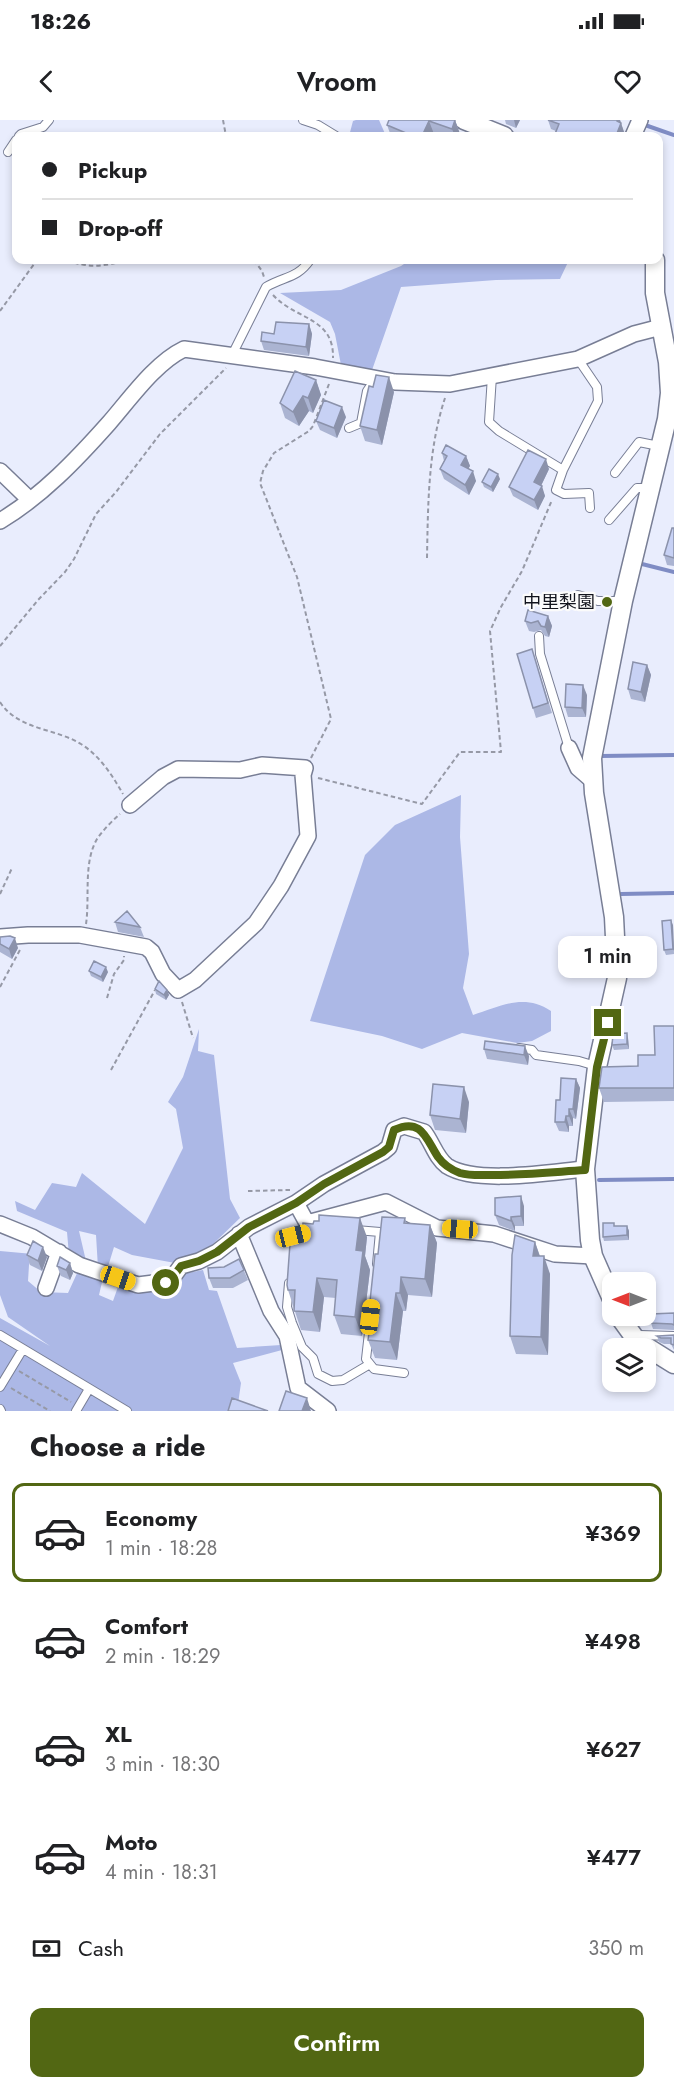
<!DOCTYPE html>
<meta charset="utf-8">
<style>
body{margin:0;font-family:Jost,"Noto Sans JP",sans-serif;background:#f6f6f6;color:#202124;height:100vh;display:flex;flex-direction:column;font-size:22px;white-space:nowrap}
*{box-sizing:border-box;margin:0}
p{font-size:20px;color:#757577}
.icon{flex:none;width:33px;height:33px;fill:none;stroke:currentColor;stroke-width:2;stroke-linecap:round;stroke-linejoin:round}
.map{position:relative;height:1291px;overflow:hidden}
.side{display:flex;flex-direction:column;background:#fff;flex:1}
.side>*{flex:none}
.hud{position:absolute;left:12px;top:12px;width:651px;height:132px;border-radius:12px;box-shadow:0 3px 9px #0003;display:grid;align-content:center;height:132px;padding:0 30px;background:#fff}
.needle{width:39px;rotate:270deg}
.controls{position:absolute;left:602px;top:1152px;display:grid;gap:12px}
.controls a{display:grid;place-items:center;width:54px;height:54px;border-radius:12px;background:#fff;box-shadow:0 3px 9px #0003;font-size:30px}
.end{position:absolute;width:27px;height:27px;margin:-14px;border:8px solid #526713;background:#fff;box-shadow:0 0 0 3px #fff}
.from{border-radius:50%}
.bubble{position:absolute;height:42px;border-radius:12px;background:#fff;box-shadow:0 3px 9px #0003;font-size:20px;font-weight:600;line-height:42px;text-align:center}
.car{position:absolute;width:18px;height:36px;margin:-18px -9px;border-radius:8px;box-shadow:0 0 4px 2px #0007;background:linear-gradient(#f5c518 24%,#345 0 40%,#f5c518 0 76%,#345 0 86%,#f5c518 0)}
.hud b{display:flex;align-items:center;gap:21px;height:57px;font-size:22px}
.hud b+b{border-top:2px solid #e0e0e0}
.hud i{width:15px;height:15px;background:#202124}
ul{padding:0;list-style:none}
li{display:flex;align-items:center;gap:18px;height:99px;margin:0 12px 9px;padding:0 18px;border:3px solid transparent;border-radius:12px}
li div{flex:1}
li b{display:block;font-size:22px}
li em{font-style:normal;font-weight:600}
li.selected{border-color:#526713}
li>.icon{width:54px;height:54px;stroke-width:1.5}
h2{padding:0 30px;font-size:27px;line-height:72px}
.pay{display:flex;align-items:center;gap:15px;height:66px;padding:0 30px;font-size:22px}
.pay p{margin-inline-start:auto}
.action{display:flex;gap:12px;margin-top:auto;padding:12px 30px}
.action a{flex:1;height:69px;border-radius:12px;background:#526713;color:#fff;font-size:24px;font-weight:600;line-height:69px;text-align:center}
.status{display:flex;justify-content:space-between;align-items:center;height:42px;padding:0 30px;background:#fff;direction:ltr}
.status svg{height:16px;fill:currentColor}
header{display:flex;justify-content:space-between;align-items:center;height:78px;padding:0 30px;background:#fff;font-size:27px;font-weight:600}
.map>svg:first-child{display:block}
.green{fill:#acb8e6}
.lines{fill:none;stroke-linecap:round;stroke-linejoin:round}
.stream{stroke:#7f8cc4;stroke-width:4}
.service-casing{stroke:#787e95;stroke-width:10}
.minor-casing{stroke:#787e95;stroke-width:18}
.tertiary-casing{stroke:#787e95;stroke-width:21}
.path{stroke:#9699a6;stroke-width:2;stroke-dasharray:4.5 3;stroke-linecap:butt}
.service{stroke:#fff;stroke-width:8}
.minor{stroke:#fff;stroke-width:15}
.tertiary{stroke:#fff;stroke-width:18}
.wall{fill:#abb4d2}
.shaded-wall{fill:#8b92ab}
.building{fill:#c7d1f4;stroke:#8b92ab;stroke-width:1.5}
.route{stroke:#526713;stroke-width:8}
.poi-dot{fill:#526713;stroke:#fbfbfb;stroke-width:2}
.labels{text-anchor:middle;stroke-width:4.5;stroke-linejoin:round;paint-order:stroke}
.poi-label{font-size:18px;fill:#12141d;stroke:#fbfbfb;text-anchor:end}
</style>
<div class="status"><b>18:26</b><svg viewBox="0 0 49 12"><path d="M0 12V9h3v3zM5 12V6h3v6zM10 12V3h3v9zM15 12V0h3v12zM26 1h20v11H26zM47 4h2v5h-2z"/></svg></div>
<header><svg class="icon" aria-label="back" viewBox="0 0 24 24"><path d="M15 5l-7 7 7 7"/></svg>Vroom<svg class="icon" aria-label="heart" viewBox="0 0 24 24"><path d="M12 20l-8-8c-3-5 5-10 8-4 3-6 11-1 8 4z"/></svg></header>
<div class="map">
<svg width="674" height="1291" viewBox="0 0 674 1291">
<rect width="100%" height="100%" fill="#e9edfd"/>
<path class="green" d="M356,0H379L386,16H349L353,1Z
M410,140H569L560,159L496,160L401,167L371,253L341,245L335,214L330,202L280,173L341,170L401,146Z
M461,675L460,717L469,834L463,868L473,895C501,886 524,873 551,891V911L532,921L517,923L462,913L422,929L382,916L310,901L365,735L395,705Z
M199,909L198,931L214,935L230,1079L240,1098L210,1127L175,1143L132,1135L114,1127L107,1150L98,1148L96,1115L79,1111L86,1141L69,1135L67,1112L17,1091L15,1081L35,1090L52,1063L76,1067L82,1053L145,1104L183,1028L176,989L168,982L183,957Z
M0,1131L33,1134L29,1145L28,1161L41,1172L68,1173L79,1149L103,1158L99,1175L113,1181L119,1164L133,1170L176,1167L177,1155L203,1150L209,1170L217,1171L237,1228L281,1225L282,1230L233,1243L241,1263L237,1291H0V1198L50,1226L8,1197L0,1175Z"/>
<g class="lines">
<path class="stream" d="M645,5L674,15
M642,444L674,452
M601,636L674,635
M621,774L674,773
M599,1060L674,1059"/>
<defs>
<path id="service" d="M303,0L318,5L336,16
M19,16L21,14L43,7L49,0
M8,32L16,20
M232,235L266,167C284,156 297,159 310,140
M578,239L597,267L598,281L563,350L556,370L564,374L589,373L590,388
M492,256L489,302L499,311L563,350
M349,308L361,303L367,271L376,258
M615,353L639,322L659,326
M609,400L637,368H650
M578,475L598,481H623
M539,516L540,534L569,628
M519,928L532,930L536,935L579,941L596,946
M356,1110L380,1112L377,1144
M289,1163L287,1187L292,1203L302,1227L313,1238L318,1254L332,1261L343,1260L370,1244
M371,1195L366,1239L374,1249L404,1253
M0,1215L127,1291
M639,1219L640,1215L674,1216
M0,1267L23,1229
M0,1289L1,1291
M76,1291L89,1269"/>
<path id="minor" d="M633,16L640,0
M0,351L30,380
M0,401C42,376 77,339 109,303C130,279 155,243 184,229L315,247L395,262L450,264L578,239L634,214L661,207
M569,628L578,648L593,661
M0,817L28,815H80L146,827L152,832L163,854L178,870L195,860L256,803L281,766L308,716L303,655L305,648L262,645L240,650L178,649L163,657L130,685
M296,1083L324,1064L383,1032L389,1027L394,1010L404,1006L424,1012C432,1022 436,1038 447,1046C477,1065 550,1052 585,1049
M0,1104L32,1117L79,1145L138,1165L170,1161L181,1146L199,1141L217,1132L249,1107L296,1083L307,1103L386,1082L437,1108L494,1114L555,1134L593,1136
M239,1114L271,1191L287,1216L298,1268L328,1291
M46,1168L59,1132"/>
<path id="tertiary" d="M464,0L504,16
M612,1179L593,1136L590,1120L585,1049L597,947L617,858L614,797L594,673L592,638L623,481L667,299L670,273L668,242L655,173V140
M619,1196L637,1221L674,1244"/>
</defs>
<use href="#service" class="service-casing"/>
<use href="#minor" class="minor-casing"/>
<use href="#tertiary" class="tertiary-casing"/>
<path class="path" d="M223,0L226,16
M67,140C90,149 105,146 127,140
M254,140L262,151L264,157
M273,175C296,200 334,197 333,238
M0,191L37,140
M427,438C428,385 428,329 445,278
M0,526L38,480L65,452L74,439L96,394L116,372L160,314L226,248
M0,582C18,610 55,608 81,624C100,636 112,655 123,674
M311,638L331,599L297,457L260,363L263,351L274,333L309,311L313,306L329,264
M318,658L422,684L460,632H501L490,511L501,487L522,451L552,380
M0,774L12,748
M86,804C90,777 83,743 97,719C103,710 112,701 120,694
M0,867L21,828
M107,878L114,854L124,840V836
M182,882L193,918
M111,950L155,870
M248,1071L290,1070
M19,1251L71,1282
M11,1268L50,1291"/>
<use href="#service" class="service"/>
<use href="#minor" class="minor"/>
<use href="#tertiary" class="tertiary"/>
</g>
<path class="wall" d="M389,0H455L460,14L459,16H441L434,14L433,16H391L387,5Z
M505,0H520L516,8L506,4Z
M548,0H620L624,12L622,16H556L555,14L556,11L551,9Z
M309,204L312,214L309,236L264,230L261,221L274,214Z
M316,260L321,275L313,293L309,291L299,306L285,298L280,283Z
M394,272L382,325L365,321L360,306Z
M346,297L337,318L320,310L316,301Z
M442,333L466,336L470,346L468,348L476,361L469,375L444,359L440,349L444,341Z
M549,349L541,366L545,376L538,390L513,376L509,367Z
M500,359L493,372L484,367L482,362Z
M674,408V446L667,445L664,435Z
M548,496L552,506L549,517L545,516L541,510L534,512L529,511L525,501Z
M532,529L552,593L536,598L533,588Z
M647,545L651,555L645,582L631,579L628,569Z
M587,575L586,597H568L565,587Z
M115,802L140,807L144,817L118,812Z
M673,805L674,834L666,835L664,830Z
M0,817L18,828L12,839L0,832Z
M89,851L108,852L103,862L91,856Z
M155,869L167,870L169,875L166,880L156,874Z
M674,906V981L604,982L599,968L655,935Z
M628,918L629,929L614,930L612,925Z
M484,929L529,936L528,945L487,939Z
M576,959L580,968L576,999L573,998V1006H569V1012L559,1011L555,1002L560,980Z
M469,982L466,1013L435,1010L430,995Z
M524,1086V1106H515V1111L499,1105L495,1095Z
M405,1098L406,1103L430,1105L437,1123L432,1177L408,1175L406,1191H403L397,1240L375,1238L368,1220L370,1205L368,1200L378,1134Z
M627,1106L629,1111V1120L604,1121L603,1117Z
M367,1117L365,1136L370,1150L362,1216L341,1214L334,1195L336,1178L324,1177L320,1212L301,1210L288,1170Z
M535,1122L540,1136L550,1154L548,1235L516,1234L510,1216Z
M27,1135L47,1137L42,1151L30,1145Z
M239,1139L248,1160L233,1168H213L209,1158L224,1147Z
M70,1143L73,1153L70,1160L61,1156L57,1146Z
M674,1193V1210L653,1209L651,1203Z
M674,1215V1230L671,1224H664L659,1222L657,1216Z"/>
<path class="shaded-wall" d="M455,0L460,14L459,16H455L452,9Z
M514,0H520L516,8Z
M617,0H620L624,12L622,16H616Z
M429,1L434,14L433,16H422Z
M309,204L312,214L309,236L306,227Z
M389,257L394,272L382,325L377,310Z
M316,260L321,275L313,293L308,278Z
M303,276L309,291L299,306L293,292Z
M342,287L346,297L337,318L334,308Z
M466,336L470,346L465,354L461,345Z
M546,339L549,349L538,372L534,362Z
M473,351L476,361L469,375L465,365Z
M498,354L500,359L493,372L491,367Z
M542,366L545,376L538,390L534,380Z
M548,496L552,506L549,517L545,507Z
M647,545L651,555L645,582L641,572Z
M583,565L587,575L586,597L582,588Z
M671,800L673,805L674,831L673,829Z
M15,818L18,828L12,839L9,829Z
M106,847L108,852L103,862L101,857Z
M167,870L169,875L166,880L164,875Z
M627,913L628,918L629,929L627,924Z
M525,926L529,936L528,945L524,935Z
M576,959L580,968L576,999L573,989Z
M464,967L469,982L466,1013L460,999Z
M569,989L573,998V1006L569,996Z
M566,996L569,1006V1012L565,1002Z
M521,1076L524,1086V1106L521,1096Z
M511,1097L515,1106V1111L511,1101Z
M360,1098L367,1117L365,1136L370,1150L362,1216L355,1197L356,1130Z
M430,1105L437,1123L432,1177L425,1159Z
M627,1106L629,1111V1120L627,1115Z
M535,1122L541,1140L533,1136Z
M43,1127L47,1137L42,1151L38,1141Z
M544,1136L550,1154L548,1235L541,1217Z
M70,1143L73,1153L70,1160L66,1150Z
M401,1157L408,1175L406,1191L400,1173Z
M317,1158L324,1177L320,1212L313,1192Z
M396,1173L403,1191L397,1240L390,1222Z
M307,1278L311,1291H302Z"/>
<path class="building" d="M389,0H455L452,9L429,1L422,16H413L387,5Z
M548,0H617V1L621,3L616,16H563L555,14L559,4Z
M276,202L309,204L306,227L261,221L262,212L274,214Z
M295,251L316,260L308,278L303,276L293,292L280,283Z
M376,255L389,257L377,310L360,306L369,266L373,267Z
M324,280L342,287L334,308L316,301Z
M446,325L466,336L461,345L473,351L465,365L440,349L447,336L442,333Z
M528,330L546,339L534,362L542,366L534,380L509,367Z
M489,349L498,354L491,367L482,362Z
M672,408H674V438L664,435Z
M528,490L548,496L545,507L541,506L538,501L531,503L525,501Z
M532,529L548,583L533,588L517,534Z
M633,542L647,545L641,572L628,569Z
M566,564L583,565L582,588L565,587Z
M127,791L140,807L115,802Z
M671,800L673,829L664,830L662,801Z
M10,816L15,818L9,829L0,824V817Z
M94,841L106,847L101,857L89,851Z
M159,861L167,870L164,875L155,869Z
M654,906H674V968H599L602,947L638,946V935H655Z
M627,913V924L612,925L613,914Z
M485,921L525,926L524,935L484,929Z
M561,958L576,959L573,989H569V996H566L565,1002H555L556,980H560Z
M433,964L464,967L460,999L430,995Z
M521,1076V1096L511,1097V1101L495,1095V1078Z
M319,1095L360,1098L356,1130L363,1131L355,1197L334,1195L337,1160L317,1158L313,1192L294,1191L295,1170H288L287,1165L291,1110L302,1111L303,1103L313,1104L314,1101H319Z
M382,1097L405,1098L404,1103L430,1105L425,1159L401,1157L400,1173H396L390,1222L368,1220L371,1200H368L375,1134H378Z
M603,1103H614V1106H627V1115L603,1117Z
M515,1115L535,1122L533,1136H544L541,1217L510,1216L512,1135Z
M33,1121L43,1127L38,1141L27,1135Z
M60,1137L70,1143L66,1150L57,1146Z
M239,1139L244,1150L230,1158H209L208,1148L224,1147Z
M674,1193V1205L672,1204L651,1203V1194Z
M674,1215V1225L671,1224V1218H661L657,1216Z
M286,1271L307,1278L302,1291H279Z
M232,1278L268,1291H228Z"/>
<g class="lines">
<path class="route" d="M166,1163L170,1161L181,1146L199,1141L217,1132L249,1107L296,1083L324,1064L383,1032L389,1027L394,1010C422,997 426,1019 438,1037C443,1044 452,1050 460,1053C470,1056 482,1055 492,1055C524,1055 554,1052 585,1050L597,947L608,903"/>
</g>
<circle class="poi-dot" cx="607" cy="482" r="6"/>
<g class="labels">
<g class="poi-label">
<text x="595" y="488">中里梨園</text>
</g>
</g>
</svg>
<div class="controls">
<a><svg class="needle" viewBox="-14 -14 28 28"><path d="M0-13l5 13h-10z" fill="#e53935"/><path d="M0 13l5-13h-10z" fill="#757577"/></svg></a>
<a><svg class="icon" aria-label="layers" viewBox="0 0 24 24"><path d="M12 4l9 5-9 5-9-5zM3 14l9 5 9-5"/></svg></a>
</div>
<i class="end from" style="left:166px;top:1163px"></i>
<i class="end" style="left:608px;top:903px"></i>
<div class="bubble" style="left:558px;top:816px;width:99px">1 min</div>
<i class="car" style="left:460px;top:1109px;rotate:274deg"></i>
<i class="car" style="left:293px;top:1116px;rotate:76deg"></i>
<i class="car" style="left:118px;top:1158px;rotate:109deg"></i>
<i class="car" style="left:370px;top:1197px;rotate:7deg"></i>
<div class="hud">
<b><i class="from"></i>Pickup</b>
<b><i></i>Drop-off</b>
</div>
</div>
<section class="side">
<h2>Choose a ride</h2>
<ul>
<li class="selected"><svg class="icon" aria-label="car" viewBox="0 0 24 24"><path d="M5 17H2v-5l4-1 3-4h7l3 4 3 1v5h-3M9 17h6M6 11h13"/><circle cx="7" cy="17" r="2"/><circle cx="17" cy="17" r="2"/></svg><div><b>Economy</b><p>1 min · 18:28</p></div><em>¥369</em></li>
<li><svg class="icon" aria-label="car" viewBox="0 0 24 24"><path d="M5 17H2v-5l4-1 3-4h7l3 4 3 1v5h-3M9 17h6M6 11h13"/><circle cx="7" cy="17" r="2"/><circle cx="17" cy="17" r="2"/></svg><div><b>Comfort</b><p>2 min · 18:29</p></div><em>¥498</em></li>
<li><svg class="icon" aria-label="car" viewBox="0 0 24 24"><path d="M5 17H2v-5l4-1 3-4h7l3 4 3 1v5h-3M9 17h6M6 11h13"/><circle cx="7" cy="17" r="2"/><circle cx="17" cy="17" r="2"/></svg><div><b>XL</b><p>3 min · 18:30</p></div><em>¥627</em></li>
<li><svg class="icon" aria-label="car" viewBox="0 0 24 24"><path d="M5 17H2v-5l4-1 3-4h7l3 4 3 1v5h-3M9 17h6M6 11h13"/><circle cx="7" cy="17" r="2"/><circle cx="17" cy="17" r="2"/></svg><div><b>Moto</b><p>4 min · 18:31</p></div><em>¥477</em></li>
</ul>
<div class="pay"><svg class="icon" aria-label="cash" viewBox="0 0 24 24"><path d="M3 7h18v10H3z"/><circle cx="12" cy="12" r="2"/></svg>Cash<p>350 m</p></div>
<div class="action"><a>Confirm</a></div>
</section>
